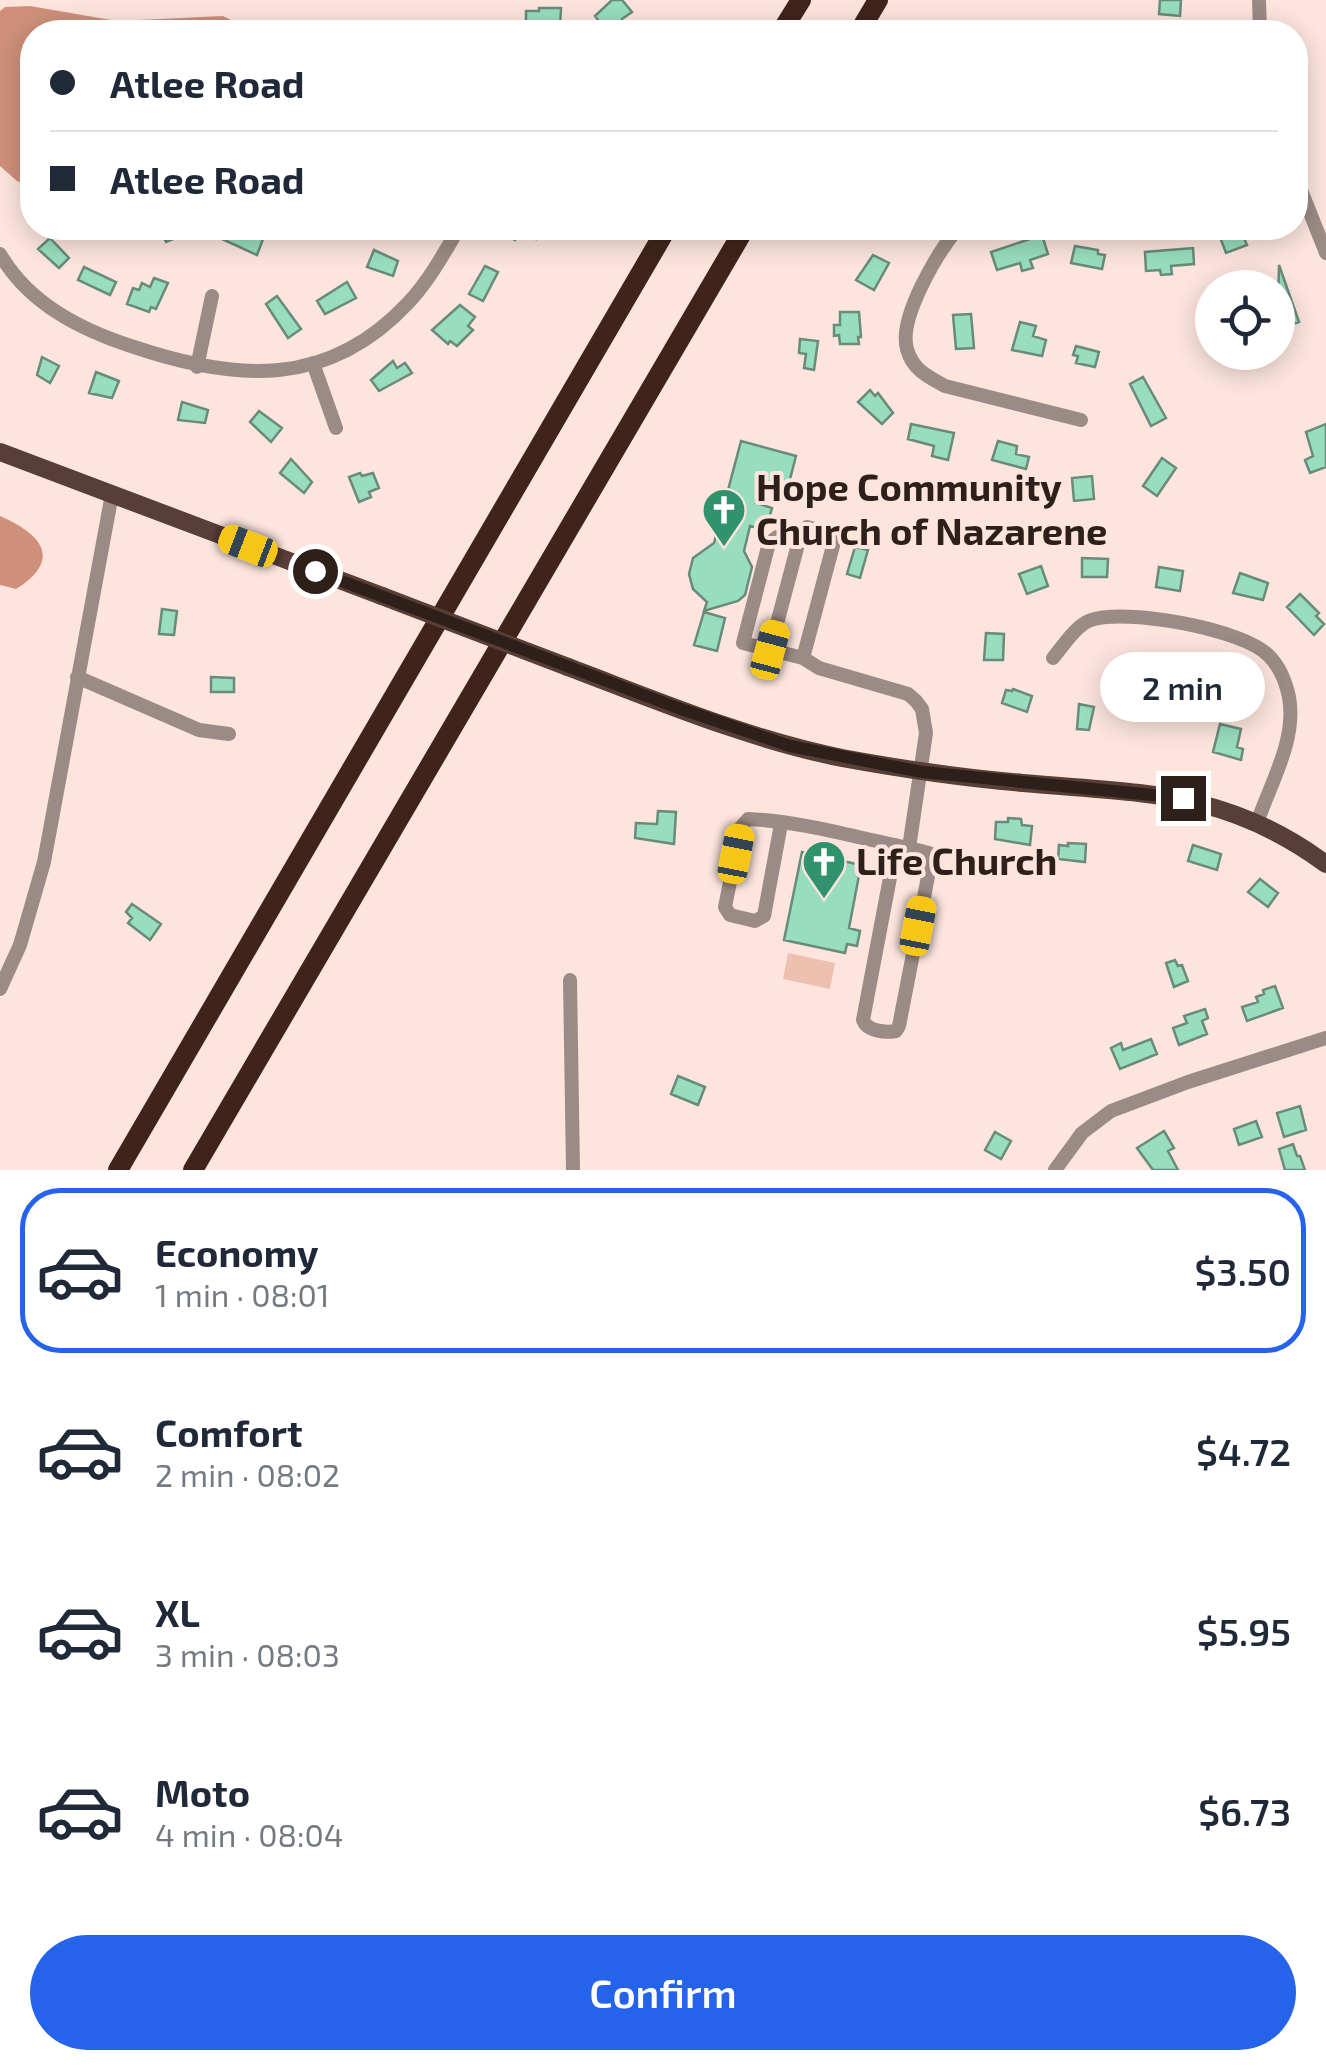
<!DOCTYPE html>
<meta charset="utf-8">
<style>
body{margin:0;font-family:"Exo 2",sans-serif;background:#f2f2f3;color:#1f2937;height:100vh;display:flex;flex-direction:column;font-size:38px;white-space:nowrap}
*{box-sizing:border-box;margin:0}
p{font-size:32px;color:#747a83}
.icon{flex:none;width:55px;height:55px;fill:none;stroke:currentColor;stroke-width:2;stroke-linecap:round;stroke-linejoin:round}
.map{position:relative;height:1170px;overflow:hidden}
.panel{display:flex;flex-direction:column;background:#fff;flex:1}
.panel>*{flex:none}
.guide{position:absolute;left:20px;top:20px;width:1288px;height:220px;border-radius:40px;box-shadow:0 5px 25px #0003;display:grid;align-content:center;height:220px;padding:0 30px;background:#fff}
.buttons{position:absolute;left:1195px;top:270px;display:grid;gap:20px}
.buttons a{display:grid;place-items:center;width:100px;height:100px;border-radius:50%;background:#fff;box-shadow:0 5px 25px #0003;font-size:50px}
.end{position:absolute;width:45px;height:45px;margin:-22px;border:12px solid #2d1f1a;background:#fff;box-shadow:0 0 0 5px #fff}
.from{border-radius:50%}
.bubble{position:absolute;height:70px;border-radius:35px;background:#fff;box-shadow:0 5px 25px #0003;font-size:32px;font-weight:600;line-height:70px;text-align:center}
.car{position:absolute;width:30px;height:60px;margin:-30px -15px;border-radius:12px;box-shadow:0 0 8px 2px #0007;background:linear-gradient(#f5c518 24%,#345 0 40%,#f5c518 0 76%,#345 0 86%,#f5c518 0)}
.guide b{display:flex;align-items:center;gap:35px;height:95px;font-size:38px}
.guide b+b{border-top:2px solid #e0e1e3}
.guide i{width:25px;height:25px;background:#1f2937}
ul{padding:18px 0 0;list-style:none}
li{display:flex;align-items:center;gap:30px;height:165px;margin:0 20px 15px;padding:0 10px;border:5px solid transparent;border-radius:40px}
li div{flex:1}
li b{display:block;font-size:38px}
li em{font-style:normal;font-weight:600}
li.selected{border-color:#2563eb}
li>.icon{width:90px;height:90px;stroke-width:1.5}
.cta{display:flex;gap:20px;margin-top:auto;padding:20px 30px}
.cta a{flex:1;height:115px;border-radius:60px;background:#2563eb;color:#fff;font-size:40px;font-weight:600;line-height:115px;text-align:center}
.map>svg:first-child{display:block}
.green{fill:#edc0b0}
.water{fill:#ce907b}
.building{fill:#98ddbe;stroke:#688b7b;stroke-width:2.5}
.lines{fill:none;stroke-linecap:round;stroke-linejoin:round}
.minor{stroke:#9b8b86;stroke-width:14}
.major{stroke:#583e36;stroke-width:18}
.highway{stroke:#40241a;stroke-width:20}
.major-bridge{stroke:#583e36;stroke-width:18}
.route{stroke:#2d1f1a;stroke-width:12}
.labels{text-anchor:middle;stroke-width:8;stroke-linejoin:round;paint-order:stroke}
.poi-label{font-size:38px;font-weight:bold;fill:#2d1f1a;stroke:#fde5de;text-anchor:start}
</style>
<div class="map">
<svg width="1326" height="1170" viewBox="0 0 1326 1170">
<rect width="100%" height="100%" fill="#fde5de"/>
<path class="green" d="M788,953L835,963L830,989L783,979Z"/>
<path class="water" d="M30,6L117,21L223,16L255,32H32V187L17,181L0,166V11L5,7Z
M0,516C39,533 65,558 16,589L0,585Z"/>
<path class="building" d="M612,0H622L632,12L622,19L632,32H614L611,28L606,31L595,16Z
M1160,0H1181L1180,16L1159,14Z
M539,8H561L560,27L526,22V11H539Z
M159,228H200L166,242Z
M224,228L243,230L256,228L266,231L257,255L220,238Z
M495,228H544L536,239L521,230L515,240Z
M1241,231L1247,245L1226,253L1220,237Z
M1042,235L1048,254L1030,260L1033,268L1022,271L1020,263L997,270L991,252Z
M50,238L69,258L59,268L38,249Z
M1075,246L1098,250V254L1105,255L1102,269L1071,263Z
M1193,248L1194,264L1171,266L1172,274L1161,275L1160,270L1146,271L1145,252Z
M374,250L398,261L393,276L367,267Z
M873,255L889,263L874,290L856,280Z
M1279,265L1299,322L1285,327L1278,307Z
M485,266L498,272L483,301L469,294Z
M84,267L116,282L110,295L78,280Z
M154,278L168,283L156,309L151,307L149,312L127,304L133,288L139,290L142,283L150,287Z
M347,282L356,298L325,314L317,301Z
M277,296L301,329L288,338L266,304Z
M460,305L475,317L468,326L473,330L457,346L450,341L448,344L432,330Z
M840,312H859L861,337H858L859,344H840L839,335L834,336V325H840Z
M971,314L974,348L956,349L953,315Z
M1020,322L1036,326L1033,336L1046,340L1042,356L1012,350Z
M800,339L818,341L814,370L804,368L806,354L799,353Z
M1076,346L1099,352L1095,367L1076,363L1078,356L1073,355Z
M42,357L59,366L50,383L37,375Z
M393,361L397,368L405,363L412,373L379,391L371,380Z
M96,372L119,381L112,398L89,393Z
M1143,377L1166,418L1151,426L1130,384Z
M870,390L875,396L878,393L893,413L882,424L858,402Z
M182,402L208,410L205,423L178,420Z
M259,411L282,428L271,442L250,422Z
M911,424L954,433L948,460L932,456L934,446L908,439Z
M1326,424V467L1310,473L1305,460L1313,456L1306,432Z
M741,441L796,456L788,487L762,480L756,503L772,508L766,530L750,526L744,551L752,567L745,595L738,601L704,611L707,602L693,589L689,574L693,558L714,543Z
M998,441L1017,446L1016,454L1029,457L1026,469L992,460Z
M1162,458L1176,468L1157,496L1143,486Z
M291,459L312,482L304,493L280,473Z
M360,473L362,476L373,473L379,488L369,492L371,497L359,502L349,477Z
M1092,476L1094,499L1074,501L1072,478Z
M855,547L868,550L860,578L847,574Z
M1082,558L1108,559L1107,577H1082Z
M1041,566L1048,586L1027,594L1019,574Z
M1159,567L1183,571L1180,591L1156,587Z
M1240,573L1268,583L1263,600L1233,593Z
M1300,594L1319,613L1316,616L1324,624L1314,635L1287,607Z
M162,609L177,611L174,635L159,634Z
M704,612L725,618L717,651L694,645Z
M986,633L1004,634L1003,660H984Z
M211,677L234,678V692H211Z
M1229,677L1249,700L1230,715L1220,699L1225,696L1217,684Z
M1013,689L1032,696L1027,712L1002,703L1006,690L1012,691Z
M1079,704L1094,707L1089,730L1077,729Z
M1220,724L1241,729L1237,747L1243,749L1241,760L1213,752Z
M658,811L676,812L674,844L635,838L636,823L657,824Z
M1008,818L1021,819L1022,825L1032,826L1030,845L995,839L996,822H1008Z
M1068,843L1086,844L1085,862L1058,859L1059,845L1068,846Z
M1193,845L1221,854L1217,870L1188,861Z
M802,852L861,865L849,928L860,931L857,946L847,944L845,953L784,940Z
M1260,879L1278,893L1268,907L1248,892Z
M132,904L161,924L150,940L128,923L132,918L126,912Z
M1175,960L1178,966L1182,965L1188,981L1174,987L1166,963Z
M1275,986L1283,1008L1247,1021L1242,1007L1258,1002L1256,997L1264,994L1263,990Z
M1205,1009L1208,1018L1202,1021L1207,1034L1179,1045L1173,1028L1187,1023L1184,1016Z
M1151,1039L1157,1054L1120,1069L1111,1048L1121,1043L1123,1050Z
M678,1076L705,1087L698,1105L671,1094Z
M1300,1106L1306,1130L1284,1137L1277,1113Z
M1256,1121L1262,1137L1239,1145L1234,1129Z
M1164,1131L1174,1148L1168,1151L1178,1170H1153L1137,1148Z
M995,1132L1011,1141L1001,1159L985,1150Z
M1293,1144L1297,1156H1300L1305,1170H1285L1279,1149Z"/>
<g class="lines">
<path class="minor" d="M1259,0L1260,32
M1295,175L1326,253
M441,228L455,235
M958,228C938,252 898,318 907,349C912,369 928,377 945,386L1081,420
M0,254C29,304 81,330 134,347C235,381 328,389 408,303C429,281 444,253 459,228
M313,363L336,428
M197,367L212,296
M770,650L801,533L807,527L832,534L834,542L803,658
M1053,658C1064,645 1075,626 1091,620C1126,608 1244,629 1269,656C1280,667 1286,683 1289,697C1297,740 1270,784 1257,823
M77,677L199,730L229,734
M781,824L764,916L755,921L730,915L725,907L741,827L748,819C801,821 857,838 909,848L926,733L922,709L916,701L908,694L819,668L803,658L743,643L769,543L777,537L799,542
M896,846L863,1020C867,1031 885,1033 896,1031L899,1026L931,861L929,853L909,848
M570,980L573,1170
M0,989L20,945L44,862L112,494
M1055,1170L1082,1133L1111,1111L1188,1082L1326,1038"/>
<path class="major" d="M0,452L382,596
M568,667C658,701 748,739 842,758C902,769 963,778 1023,783C1142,794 1224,789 1326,864"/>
<path class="highway" d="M781,32L801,0
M859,32L878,0
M118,1170L667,228
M193,1170L745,228"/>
<path class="major-bridge" d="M382,596L568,667"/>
</g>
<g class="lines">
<path class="route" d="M315,571L678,708L790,746L922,772L1183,798"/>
</g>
<defs>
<symbol id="church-pin" viewBox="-11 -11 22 30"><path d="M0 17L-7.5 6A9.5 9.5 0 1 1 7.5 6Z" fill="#30936e" stroke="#fde5de"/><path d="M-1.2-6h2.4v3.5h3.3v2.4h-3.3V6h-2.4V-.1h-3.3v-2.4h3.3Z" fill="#fff"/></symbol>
</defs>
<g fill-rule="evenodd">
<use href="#church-pin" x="699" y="485" width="50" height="68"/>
<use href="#church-pin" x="799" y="837" width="50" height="68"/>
</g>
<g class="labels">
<g class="poi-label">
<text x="756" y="501">Hope Community<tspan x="756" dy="44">Church of Nazarene</tspan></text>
<text x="856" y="875">Life Church</text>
</g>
</g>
</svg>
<div class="buttons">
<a><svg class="icon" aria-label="locate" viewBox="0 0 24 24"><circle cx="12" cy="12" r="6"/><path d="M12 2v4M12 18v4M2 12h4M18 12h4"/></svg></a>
</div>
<i class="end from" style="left:315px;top:571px"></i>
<i class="end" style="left:1183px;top:798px"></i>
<div class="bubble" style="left:1100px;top:652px;width:165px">2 min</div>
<i class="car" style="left:248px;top:546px;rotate:291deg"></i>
<i class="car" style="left:770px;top:650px;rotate:15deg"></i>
<i class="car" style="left:736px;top:854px;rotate:11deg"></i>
<i class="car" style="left:918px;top:926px;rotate:11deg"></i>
<div class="guide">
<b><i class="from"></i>Atlee Road</b>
<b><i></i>Atlee Road</b>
</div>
</div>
<section class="panel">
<ul>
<li class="selected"><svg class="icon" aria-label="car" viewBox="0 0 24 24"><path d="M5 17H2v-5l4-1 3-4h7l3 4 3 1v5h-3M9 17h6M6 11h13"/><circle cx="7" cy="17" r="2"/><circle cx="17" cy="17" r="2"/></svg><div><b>Economy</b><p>1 min · 08:01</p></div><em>$3.50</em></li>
<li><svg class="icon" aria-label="car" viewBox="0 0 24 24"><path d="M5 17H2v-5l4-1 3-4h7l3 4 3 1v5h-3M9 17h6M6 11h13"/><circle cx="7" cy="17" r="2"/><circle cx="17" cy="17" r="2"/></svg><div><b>Comfort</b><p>2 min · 08:02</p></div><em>$4.72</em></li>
<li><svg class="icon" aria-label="car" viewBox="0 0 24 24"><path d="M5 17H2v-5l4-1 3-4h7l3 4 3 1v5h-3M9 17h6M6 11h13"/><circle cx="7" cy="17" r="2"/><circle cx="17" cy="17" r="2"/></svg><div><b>XL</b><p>3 min · 08:03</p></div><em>$5.95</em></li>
<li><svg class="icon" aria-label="car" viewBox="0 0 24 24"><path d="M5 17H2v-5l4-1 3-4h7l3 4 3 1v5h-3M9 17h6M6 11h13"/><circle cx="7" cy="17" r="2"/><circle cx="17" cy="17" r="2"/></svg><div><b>Moto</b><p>4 min · 08:04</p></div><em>$6.73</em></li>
</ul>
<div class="cta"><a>Confirm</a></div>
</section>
